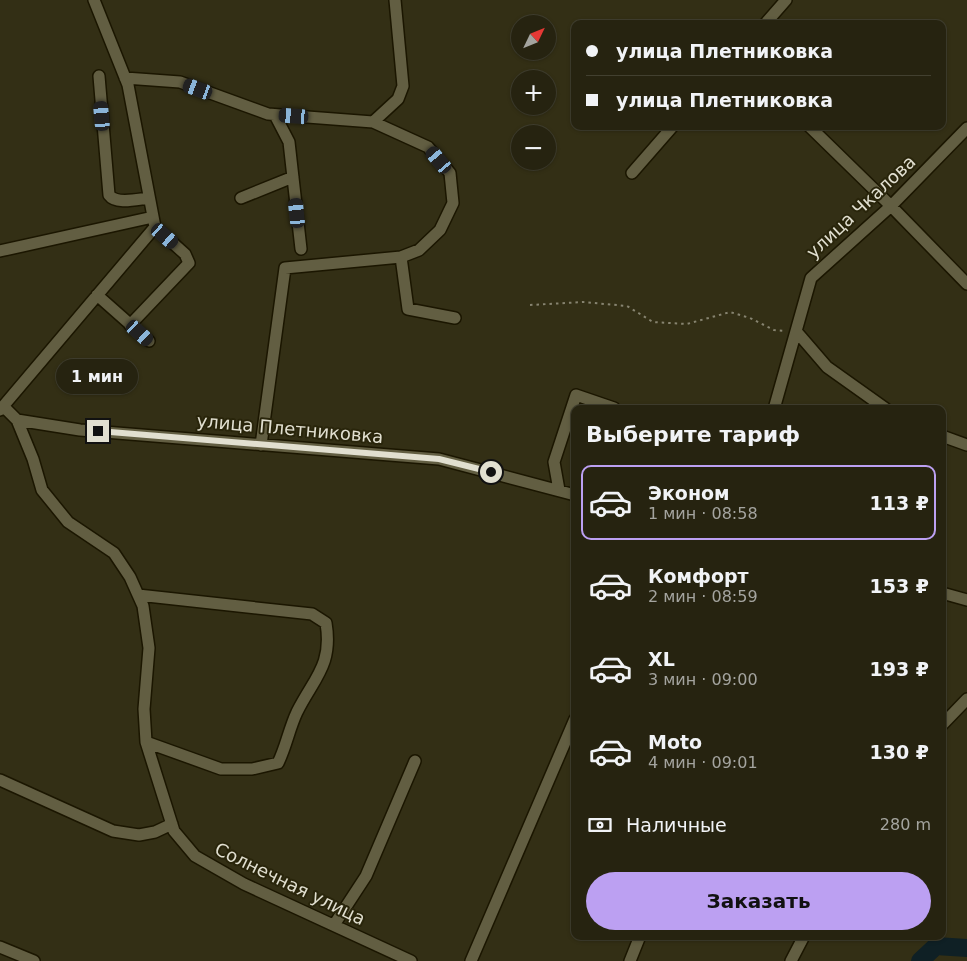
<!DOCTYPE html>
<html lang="ru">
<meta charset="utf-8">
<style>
body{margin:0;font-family:"DejaVu Sans",sans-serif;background:#2e2b19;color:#f1f3f6;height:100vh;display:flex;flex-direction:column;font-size:19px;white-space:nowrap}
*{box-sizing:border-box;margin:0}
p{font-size:16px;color:#a4a49f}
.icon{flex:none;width:28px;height:28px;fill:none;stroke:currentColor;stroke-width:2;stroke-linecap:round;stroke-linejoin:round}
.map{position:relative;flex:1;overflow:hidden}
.details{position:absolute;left:571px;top:405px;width:375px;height:535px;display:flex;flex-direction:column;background:#262310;border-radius:10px;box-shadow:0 1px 4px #0004,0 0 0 1px #424030}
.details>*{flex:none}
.top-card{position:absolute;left:571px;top:20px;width:375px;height:110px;border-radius:10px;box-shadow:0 1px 4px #0004,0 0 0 1px #424030;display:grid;align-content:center;height:110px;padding:0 15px;background:#262310}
.needle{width:32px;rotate:47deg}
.tools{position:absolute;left:511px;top:15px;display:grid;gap:10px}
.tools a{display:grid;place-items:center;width:45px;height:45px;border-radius:50%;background:#262310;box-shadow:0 1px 4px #0004,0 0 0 1px #424030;font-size:25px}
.end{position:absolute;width:22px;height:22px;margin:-11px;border:6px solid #e1dfd0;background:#111;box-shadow:0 0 0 2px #111}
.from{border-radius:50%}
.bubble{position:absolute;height:35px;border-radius:18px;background:#262310;box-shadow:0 1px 4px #0004,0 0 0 1px #424030;font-size:16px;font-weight:800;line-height:35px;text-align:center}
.car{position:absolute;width:15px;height:30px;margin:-15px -8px;border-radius:6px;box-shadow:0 0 4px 1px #0007;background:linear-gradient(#222 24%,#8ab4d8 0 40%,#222 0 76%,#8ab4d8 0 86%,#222 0)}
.top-card b{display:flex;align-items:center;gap:18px;height:48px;font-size:19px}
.top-card b+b{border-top:1px solid #424030}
.top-card i{width:12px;height:12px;background:#f1f3f6}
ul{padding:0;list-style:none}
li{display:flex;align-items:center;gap:15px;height:75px;margin:0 10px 8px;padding:0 5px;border:2px solid transparent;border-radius:10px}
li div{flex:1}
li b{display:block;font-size:19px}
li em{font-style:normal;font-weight:800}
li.on{border-color:#bca0f2}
li>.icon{width:45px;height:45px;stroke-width:1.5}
h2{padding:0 15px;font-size:22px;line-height:60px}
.pay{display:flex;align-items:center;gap:12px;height:55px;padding:0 15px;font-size:19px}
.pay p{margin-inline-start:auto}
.action{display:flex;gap:10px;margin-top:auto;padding:10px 15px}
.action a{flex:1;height:58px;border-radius:30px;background:#bca0f2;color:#111;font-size:20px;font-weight:800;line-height:58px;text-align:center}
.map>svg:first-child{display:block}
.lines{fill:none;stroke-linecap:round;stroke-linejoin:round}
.river{stroke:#0f2025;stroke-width:18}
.minor-casing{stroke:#1b1600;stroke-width:14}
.path{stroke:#878470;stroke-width:2;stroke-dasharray:2.5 4;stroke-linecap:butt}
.minor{stroke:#625e42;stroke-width:11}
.route{stroke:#e1dfd0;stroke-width:6}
.labels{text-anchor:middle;stroke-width:4;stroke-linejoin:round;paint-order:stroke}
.street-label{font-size:18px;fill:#e1dfd0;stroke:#29250b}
</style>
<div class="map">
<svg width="967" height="961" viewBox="0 0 967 961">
<rect width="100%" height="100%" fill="#332f15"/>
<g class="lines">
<path class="river" d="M920,961L936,946L967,948"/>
<defs>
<path id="minor" d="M765,24L786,0
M99,76L109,195C116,205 138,199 149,198
M125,78L180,82L268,114L373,122L428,147L450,173L453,203L440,230L419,250L401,257
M275,115L289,142L301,249
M373,122L398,99L403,86L395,0
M809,126L891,206L967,284
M632,173L673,126
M241,198L293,177
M0,251L153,217
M97,295L149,341
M130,325L189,263L185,254L155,227
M796,331L827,367L886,409
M3,406L17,420L80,430L439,459L575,495
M774,409L811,278L891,206L967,128
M0,410L155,227L128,85L94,0
M17,420L33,459L42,490L68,522L114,553L130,577L143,606L149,648L144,709L146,742L174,831L195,856L244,884L411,961
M942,436L967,445
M261,445L285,268L401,257L408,309L455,318
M559,490L554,462L576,395L614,408
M942,593L967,600
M138,595L312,614L326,623C333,665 314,678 297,712C289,729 286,747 278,763L252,769H221L146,742
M942,725L967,699
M0,780L113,831L139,835L155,832L172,824
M334,925L366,876L415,761
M0,947L34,961
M471,961L575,719
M630,961L640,936
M791,961L804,936"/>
</defs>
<use href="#minor" class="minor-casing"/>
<path class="path" d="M530,305L583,302L627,306L653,322L687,324L730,312L750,318L774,330L786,331"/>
<use href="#minor" class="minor"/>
</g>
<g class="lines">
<path class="route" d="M98,431L439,459L491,472"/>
</g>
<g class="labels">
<g class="street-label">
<text transform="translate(861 207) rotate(-43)" y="6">улица Чкалова</text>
<text transform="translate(290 429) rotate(5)" y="6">улица Плетниковка</text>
<text transform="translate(290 884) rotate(26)" y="6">Солнечная улица</text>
</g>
</g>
</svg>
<div class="tools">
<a><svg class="needle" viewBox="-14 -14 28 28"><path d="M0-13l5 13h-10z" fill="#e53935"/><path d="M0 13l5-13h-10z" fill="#a4a49f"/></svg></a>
<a>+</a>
<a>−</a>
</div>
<i class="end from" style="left:491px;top:472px"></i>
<i class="end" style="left:98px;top:431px"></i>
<div class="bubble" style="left:56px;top:359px;width:82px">1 мин</div>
<i class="car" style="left:198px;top:89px;rotate:290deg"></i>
<i class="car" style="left:102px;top:116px;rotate:355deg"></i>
<i class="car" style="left:294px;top:116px;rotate:274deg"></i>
<i class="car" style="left:439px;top:160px;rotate:320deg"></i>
<i class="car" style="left:297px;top:213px;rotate:354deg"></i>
<i class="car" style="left:165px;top:236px;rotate:131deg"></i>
<i class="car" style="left:140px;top:333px;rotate:132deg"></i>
<div class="top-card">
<b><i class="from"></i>улица Плетниковка</b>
<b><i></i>улица Плетниковка</b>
</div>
<section class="details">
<h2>Выберите тариф</h2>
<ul>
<li class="on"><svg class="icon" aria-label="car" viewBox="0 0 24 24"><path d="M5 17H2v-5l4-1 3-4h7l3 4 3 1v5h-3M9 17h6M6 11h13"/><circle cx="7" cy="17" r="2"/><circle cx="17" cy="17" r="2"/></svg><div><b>Эконом</b><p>1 мин · 08:58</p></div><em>113 ₽</em></li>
<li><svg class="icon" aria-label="car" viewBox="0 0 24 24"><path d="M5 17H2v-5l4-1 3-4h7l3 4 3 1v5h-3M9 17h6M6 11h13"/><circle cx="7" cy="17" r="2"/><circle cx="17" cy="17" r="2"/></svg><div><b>Комфорт</b><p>2 мин · 08:59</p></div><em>153 ₽</em></li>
<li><svg class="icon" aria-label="car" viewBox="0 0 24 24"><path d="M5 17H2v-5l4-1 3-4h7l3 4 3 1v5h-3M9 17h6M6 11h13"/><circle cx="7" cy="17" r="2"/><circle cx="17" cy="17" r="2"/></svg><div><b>XL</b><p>3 мин · 09:00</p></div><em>193 ₽</em></li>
<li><svg class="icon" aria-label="car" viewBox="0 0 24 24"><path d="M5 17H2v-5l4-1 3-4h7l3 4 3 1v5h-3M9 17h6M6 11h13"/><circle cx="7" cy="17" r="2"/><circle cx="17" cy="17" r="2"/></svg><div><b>Moto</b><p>4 мин · 09:01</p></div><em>130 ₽</em></li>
</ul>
<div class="pay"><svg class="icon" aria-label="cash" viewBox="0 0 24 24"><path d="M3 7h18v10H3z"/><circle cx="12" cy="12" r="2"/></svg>Наличные<p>280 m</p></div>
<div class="action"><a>Заказать</a></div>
</section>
</div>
